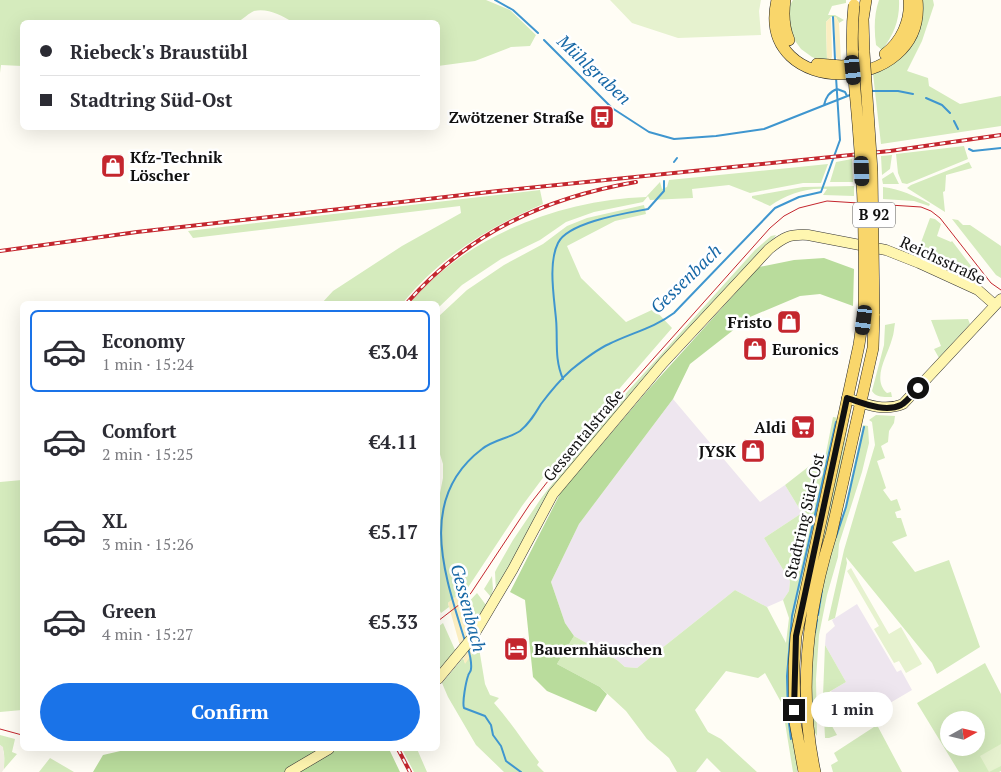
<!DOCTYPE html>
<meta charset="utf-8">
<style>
body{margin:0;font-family:"PT Serif",serif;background:#f7f7f7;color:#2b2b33;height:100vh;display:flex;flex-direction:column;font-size:19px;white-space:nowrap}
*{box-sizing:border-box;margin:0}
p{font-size:16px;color:#7c7c81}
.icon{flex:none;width:28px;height:28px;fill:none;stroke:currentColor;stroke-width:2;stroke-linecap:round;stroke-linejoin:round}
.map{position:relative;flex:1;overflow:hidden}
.drawer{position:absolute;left:20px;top:301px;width:420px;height:450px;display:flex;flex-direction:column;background:#fff;border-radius:8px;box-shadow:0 5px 20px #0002}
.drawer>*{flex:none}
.top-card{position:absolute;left:20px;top:20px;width:420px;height:110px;border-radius:8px;box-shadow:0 5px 20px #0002;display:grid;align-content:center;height:110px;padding:0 20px;background:#fff}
.needle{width:32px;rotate:82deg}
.buttons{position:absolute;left:940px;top:711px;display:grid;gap:10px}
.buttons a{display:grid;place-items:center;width:45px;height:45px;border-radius:50%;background:#fff;box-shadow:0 5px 20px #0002;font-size:25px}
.end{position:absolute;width:22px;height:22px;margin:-11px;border:6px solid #111;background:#fff;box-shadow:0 0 0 2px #fff}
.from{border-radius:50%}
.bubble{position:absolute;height:35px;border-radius:18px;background:#fff;box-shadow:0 5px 20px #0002;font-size:16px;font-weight:800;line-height:35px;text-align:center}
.car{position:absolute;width:15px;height:30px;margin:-15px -8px;border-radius:6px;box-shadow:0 0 4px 1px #0007;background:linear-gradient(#222 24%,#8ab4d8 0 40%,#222 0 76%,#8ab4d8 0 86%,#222 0)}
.top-card b{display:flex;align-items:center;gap:18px;height:48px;font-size:19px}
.top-card b+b{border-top:1px solid #e1e1e2}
.top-card i{width:12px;height:12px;background:#2b2b33}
ul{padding:9px 0 0;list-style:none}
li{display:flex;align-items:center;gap:15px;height:82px;margin:0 10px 8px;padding:0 10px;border:2px solid transparent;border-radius:8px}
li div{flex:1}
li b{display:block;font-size:19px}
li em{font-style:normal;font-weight:800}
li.selected{border-color:#1a73e8}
li>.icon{width:45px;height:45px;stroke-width:1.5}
.action{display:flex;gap:10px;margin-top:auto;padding:10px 20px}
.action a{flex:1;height:58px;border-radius:30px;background:#1a73e8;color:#fff;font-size:20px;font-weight:800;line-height:58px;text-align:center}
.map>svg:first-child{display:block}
.industrial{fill:#eee6ef}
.green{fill:#d5ebbd;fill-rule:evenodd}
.forest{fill:#b9dc9c}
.sand{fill:#fbeec1}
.pitch{fill:#e6f2cf}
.plaza{fill:#f1ede2}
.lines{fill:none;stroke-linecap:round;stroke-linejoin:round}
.stream{stroke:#3f96cf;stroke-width:2}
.secondary-casing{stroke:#333;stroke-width:11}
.primary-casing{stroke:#222;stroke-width:12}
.secondary{stroke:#fff6b0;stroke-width:10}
.primary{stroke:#f9d66b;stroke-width:11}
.tram{stroke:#c4262e;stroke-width:1}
.rail-casing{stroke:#c4262e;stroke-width:4}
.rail{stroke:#fff;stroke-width:2;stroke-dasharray:5.5;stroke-linecap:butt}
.primary-bridge-casing{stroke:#222;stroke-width:12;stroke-linecap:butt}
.primary-bridge{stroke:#f9d66b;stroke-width:11}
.route{stroke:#111;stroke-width:6}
.labels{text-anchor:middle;stroke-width:5;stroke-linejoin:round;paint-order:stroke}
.shield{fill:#fff;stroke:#585858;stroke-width:1}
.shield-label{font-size:15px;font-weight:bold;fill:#111}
.poi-label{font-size:16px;font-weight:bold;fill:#111;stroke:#fff;text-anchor:end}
.street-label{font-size:16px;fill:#111;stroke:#fff}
.water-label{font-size:18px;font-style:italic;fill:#1768a6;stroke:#fff}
</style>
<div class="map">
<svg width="1001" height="772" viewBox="0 0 1001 772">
<rect width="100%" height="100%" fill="#fffdf5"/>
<path class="industrial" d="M673,399L760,502L785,485L802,513L764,538L790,581L789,591L783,600L767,607L735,590L637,668L625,667L617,660L574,636L565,623L551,582L579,524Z
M857,604L897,672L901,670L912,690L851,726L831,691L846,682L825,645L826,634L835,626L832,620Z"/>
<path class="green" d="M0,0H486L510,10L536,35L530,46L511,47L475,61L438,66V22H292C282,15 267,8 254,11C249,13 243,19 238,22H22V66L1,65L0,73Z
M793,0H846V3L832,6L828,15H835L844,20L839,23L836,17H831L826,22L827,60H819L812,57L801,49L790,34L787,10Z
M879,0H899C900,19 894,35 882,50L876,45C874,30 874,14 879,0Z
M922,0H933L934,5L922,41L907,71L928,78L929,86L960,104L1001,96V126L881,144L873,74C906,59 923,37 922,0Z
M964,146L968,159L907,184L902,183L898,173L896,154Z
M892,155L890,169L882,175L881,156Z
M852,159L853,182H830L836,162Z
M969,162L972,168L946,175L945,191L943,192L945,212L907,188L911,185Z
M828,164L821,183H803L750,193L729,185L692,189L693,198L650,200L648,196L643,202L594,212L566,222L540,240L501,259L462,285L438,308V304H409C466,236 559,200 646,197L660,182L662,189L667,187L669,180Z
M893,172L899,184H883L882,179Z
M854,186V196L823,195L827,189C808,187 786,194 770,206L752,198V196L803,187Z
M883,187C901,189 914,196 930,204L929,206L914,201L883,199Z
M540,190L543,204C489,227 440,257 402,304H321L333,291L402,246L461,213L460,206L193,238L188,231Z
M644,205L646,214L615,221L567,246L581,278L626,322L654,309L672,328L548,471L522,506L465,592L459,599L458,595L448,603L449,607L441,613L440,611L438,612V503L443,478V464L438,448V317L467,290L504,265L543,244L567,226L587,218Z
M930,218L935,219L941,224L937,236L951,242L952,241L978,275L976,281L916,256Z
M952,219L958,220L963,225H970L1001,246V278L996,275Z
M776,235L771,243L574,464L496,592L495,572L497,568L513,540L542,497L582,446L628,391L755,250L771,236Z
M968,319L970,324L939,358L934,349L941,346L931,320Z
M895,323C894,328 894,334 892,339C888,355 871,379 887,393L891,392L892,397C885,397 876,398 872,391L884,345L885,325Z
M876,415L895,416L894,423L889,431L888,442L881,446L885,458L877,461L886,488L883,490L891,501L897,499L901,510L895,512L897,518H901L907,536L892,542L915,572L949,560L980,647L937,674L932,663L846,557L847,563L835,618L828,621L844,550L875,445L872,422L869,420Z
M833,417L839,418L797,605V772H793L782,704L765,673L758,678L726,671L695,710L708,732L721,739L757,772H721L707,758L696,772H677L669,758L647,739L626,711L600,687L557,664L574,636L617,660L625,667L637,668L735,590L767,607L786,643L789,618L783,600L789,591L790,581L764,538L802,513L785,485L826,453Z
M846,419H849L835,504L819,557L804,741L800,686L806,607Z
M863,425L868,426L869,443L862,472L839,544L838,557L827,595L819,635L816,679L817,736L812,728L811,647L828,555L844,510Z
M22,480V710L0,712V482Z
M492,576L493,589L491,597L484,589Z
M477,593L486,605L470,631L463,608Z
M443,623L456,652L438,671V627Z
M825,645L846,682L824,695V712L837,735L829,738H825L823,696Z
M476,648H479L485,684L490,695L499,698L494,703C511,722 524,743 539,762L537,765L544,772H504L476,745L448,697L442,683L463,658L465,663Z
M985,663L1001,694V771L999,772H959L917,703ZM949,720H976V748H949Z
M877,725L902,772H833L831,765L838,761L834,753Z
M0,735L15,739L12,752L17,754L4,769C4,761 6,751 0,745Z
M402,749H417L427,772H414Z
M50,758L74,772H39Z"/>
<path class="forest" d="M824,258L854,269L853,306L820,294L800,296L750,317L690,364L673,399L579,524L551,582L565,623L574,636L557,664L600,687L607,694L596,712L547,691L533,677L525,600L510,592L561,492L648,390L759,267L794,260Z
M129,749H389L400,772H93L103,755Z"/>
<path class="sand" d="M831,17L832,57L830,61L827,60L826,22Z
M834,17H836L839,23L841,60L839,61L836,57Z
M458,595L476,648L465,664L448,603Z"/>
<path class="pitch" d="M610,0H761L759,11L761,35L678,38L632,23Z
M851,568L889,634L901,627L922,664L906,673L899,661L894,663L874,629L879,626L847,571Z
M1001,744V766L989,772L980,756Z"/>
<path class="plaza" d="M0,745L3,747L4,755V769L2,772H0Z"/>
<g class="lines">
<path class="stream" d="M495,0L513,10L538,33
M833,17L835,60
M544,40L612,108L649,132L674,139L716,136L764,129L850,95
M872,91H898L913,94
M926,98L942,105L950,113
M824,105C826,97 829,92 837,89L845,92L847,96
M954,121L958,129
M969,149L973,151L1001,148
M674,162L677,158
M563,379C554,359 558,339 556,319C554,297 548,263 558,243C568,222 627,213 648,209L664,191V181
M836,537L846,507L864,427
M818,615L822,590
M815,632L817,620
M465,641C445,576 416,499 482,449C493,440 510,438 520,431C529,424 535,414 541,404C550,392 560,380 571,370C582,361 596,350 609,344C631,333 654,328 674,313L775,208L799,197L821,192L840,140L836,77
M468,648C470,655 472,662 471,669C471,672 469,672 468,676C466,682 462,702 464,708L485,716L491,725L493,735L501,746L506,761L521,772
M791,739L788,716L787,676L792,616L836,422"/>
<defs>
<path id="secondary" d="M847,398C865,404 884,412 903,404L1001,299
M438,679L472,638L513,569L553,494L663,363L769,249C784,237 789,234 808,235L886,250L919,263L978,290L995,305
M290,772L329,749"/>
<path id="primary" d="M777,0C754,101 927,96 917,0
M785,0C783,14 783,26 789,40
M864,52L863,19L866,0
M885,54C901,42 911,21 909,0
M817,64L842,66L863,63
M804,772L795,722L794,666L796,636L859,345L864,310
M815,772C798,693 807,612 831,535L873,348L874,314"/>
</defs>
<use href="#secondary" class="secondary-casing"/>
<use href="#primary" class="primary-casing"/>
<use href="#secondary" class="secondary"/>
<use href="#primary" class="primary"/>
<path class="tram" d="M438,621L464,601L471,593L530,504L559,467L587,433L770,228L784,216L799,208L827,201L921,207L931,211L940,218L991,283L1001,290
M0,729L22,735"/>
<defs>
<path id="rail" d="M0,251L137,232L498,191L890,151L1001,135
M406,304C468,233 544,198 636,182
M398,749L410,772"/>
</defs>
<use href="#rail" class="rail-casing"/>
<use href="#rail" class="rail"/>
<defs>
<path id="primary-bridge" d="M854,5C849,50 856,93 859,138C864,195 865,252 864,310
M864,52L872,171L874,314"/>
</defs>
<use href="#primary-bridge" class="primary-bridge-casing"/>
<use href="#primary-bridge" class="primary-bridge"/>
</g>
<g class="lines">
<path class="route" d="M794,710L796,636L847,398C863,403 885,413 901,405C908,401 913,393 918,388"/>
</g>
<defs>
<symbol id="bus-square" viewBox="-11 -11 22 22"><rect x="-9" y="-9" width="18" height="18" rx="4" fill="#c4262e" stroke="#fff"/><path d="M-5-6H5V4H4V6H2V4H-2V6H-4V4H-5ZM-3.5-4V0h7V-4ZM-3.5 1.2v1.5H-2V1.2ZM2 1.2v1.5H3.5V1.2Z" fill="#fff"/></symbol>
<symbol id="shop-square" viewBox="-11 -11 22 22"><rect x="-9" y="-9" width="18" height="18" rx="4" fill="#c4262e" stroke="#fff"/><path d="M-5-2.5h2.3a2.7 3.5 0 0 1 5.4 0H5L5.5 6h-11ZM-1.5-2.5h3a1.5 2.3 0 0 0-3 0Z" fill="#fff"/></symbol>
<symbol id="supermarket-square" viewBox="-11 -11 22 22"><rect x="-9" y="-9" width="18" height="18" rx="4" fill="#c4262e" stroke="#fff"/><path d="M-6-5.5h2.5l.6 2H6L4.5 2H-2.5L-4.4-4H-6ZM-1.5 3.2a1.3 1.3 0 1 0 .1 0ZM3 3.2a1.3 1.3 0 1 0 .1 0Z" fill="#fff"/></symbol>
<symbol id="hotel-square" viewBox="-11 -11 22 22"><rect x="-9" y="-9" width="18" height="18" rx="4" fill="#c4262e" stroke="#fff"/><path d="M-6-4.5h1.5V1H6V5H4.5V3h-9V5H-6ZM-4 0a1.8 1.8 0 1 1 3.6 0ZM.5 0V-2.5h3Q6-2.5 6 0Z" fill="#fff"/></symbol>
</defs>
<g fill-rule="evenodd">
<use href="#bus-square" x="588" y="103" width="28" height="28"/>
<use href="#shop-square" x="99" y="152" width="28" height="28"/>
<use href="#shop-square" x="775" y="308" width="28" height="28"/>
<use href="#shop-square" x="741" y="335" width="28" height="28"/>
<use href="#supermarket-square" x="789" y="413" width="28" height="28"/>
<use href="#shop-square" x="739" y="437" width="28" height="28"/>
<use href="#hotel-square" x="502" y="635" width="28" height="28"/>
</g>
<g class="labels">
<rect class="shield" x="853" y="202.5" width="42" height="25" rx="4"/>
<g class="shield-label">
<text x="874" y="220">B 92</text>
</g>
<g class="poi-label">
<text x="584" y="123">Zwötzener Straße</text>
<text x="130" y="163" text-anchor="start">Kfz-Technik<tspan x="130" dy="18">Löscher</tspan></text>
<text x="772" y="328">Fristo</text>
<text x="772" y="355" text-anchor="start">Euronics</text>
<text x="786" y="433">Aldi</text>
<text x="736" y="457">JYSK</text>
<text x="534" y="655" text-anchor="start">Bauernhäuschen</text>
</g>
<g class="street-label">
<text transform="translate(943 260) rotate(25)" y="6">Reichsstraße</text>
<text transform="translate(583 435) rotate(-50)" y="6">Gessentalstraße</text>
<text transform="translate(804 516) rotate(-77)" y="6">Stadtring Süd-Ost</text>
</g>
<g class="water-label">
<text transform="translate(594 70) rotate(43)" y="6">Mühlgraben</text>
<text transform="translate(686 279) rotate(-44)" y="6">Gessenbach</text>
<text transform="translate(468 608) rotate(75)" y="6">Gessenbach</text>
</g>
</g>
</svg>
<div class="buttons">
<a><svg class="needle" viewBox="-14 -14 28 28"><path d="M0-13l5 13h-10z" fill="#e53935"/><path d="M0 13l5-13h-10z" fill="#7c7c81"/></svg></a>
</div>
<i class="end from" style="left:918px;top:388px"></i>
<i class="end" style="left:794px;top:710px"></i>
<div class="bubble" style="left:811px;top:692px;width:82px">1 min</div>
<i class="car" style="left:853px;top:70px;rotate:174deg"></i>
<i class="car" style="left:862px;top:171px;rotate:178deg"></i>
<i class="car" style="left:864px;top:320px;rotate:187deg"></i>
<div class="top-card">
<b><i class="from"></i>Riebeck's Braustübl</b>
<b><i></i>Stadtring Süd-Ost</b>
</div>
<section class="drawer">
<ul>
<li class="selected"><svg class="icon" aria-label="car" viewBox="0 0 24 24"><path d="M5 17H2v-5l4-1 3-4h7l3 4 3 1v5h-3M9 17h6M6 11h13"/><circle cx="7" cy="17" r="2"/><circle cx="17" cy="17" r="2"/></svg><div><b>Economy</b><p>1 min · 15:24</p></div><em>€3.04</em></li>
<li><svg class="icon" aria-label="car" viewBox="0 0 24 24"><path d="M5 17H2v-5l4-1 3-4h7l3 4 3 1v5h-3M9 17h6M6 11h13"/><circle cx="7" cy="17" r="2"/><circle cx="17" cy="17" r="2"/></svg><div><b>Comfort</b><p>2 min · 15:25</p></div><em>€4.11</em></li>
<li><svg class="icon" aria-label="car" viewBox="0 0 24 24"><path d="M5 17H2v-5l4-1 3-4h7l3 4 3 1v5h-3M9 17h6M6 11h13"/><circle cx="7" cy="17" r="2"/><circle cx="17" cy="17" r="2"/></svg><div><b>XL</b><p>3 min · 15:26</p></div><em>€5.17</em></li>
<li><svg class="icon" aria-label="car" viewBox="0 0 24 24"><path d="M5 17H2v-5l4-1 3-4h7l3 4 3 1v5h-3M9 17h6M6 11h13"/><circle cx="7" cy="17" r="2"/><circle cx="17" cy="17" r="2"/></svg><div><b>Green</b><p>4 min · 15:27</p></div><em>€5.33</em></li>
</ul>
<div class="action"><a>Confirm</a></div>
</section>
</div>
